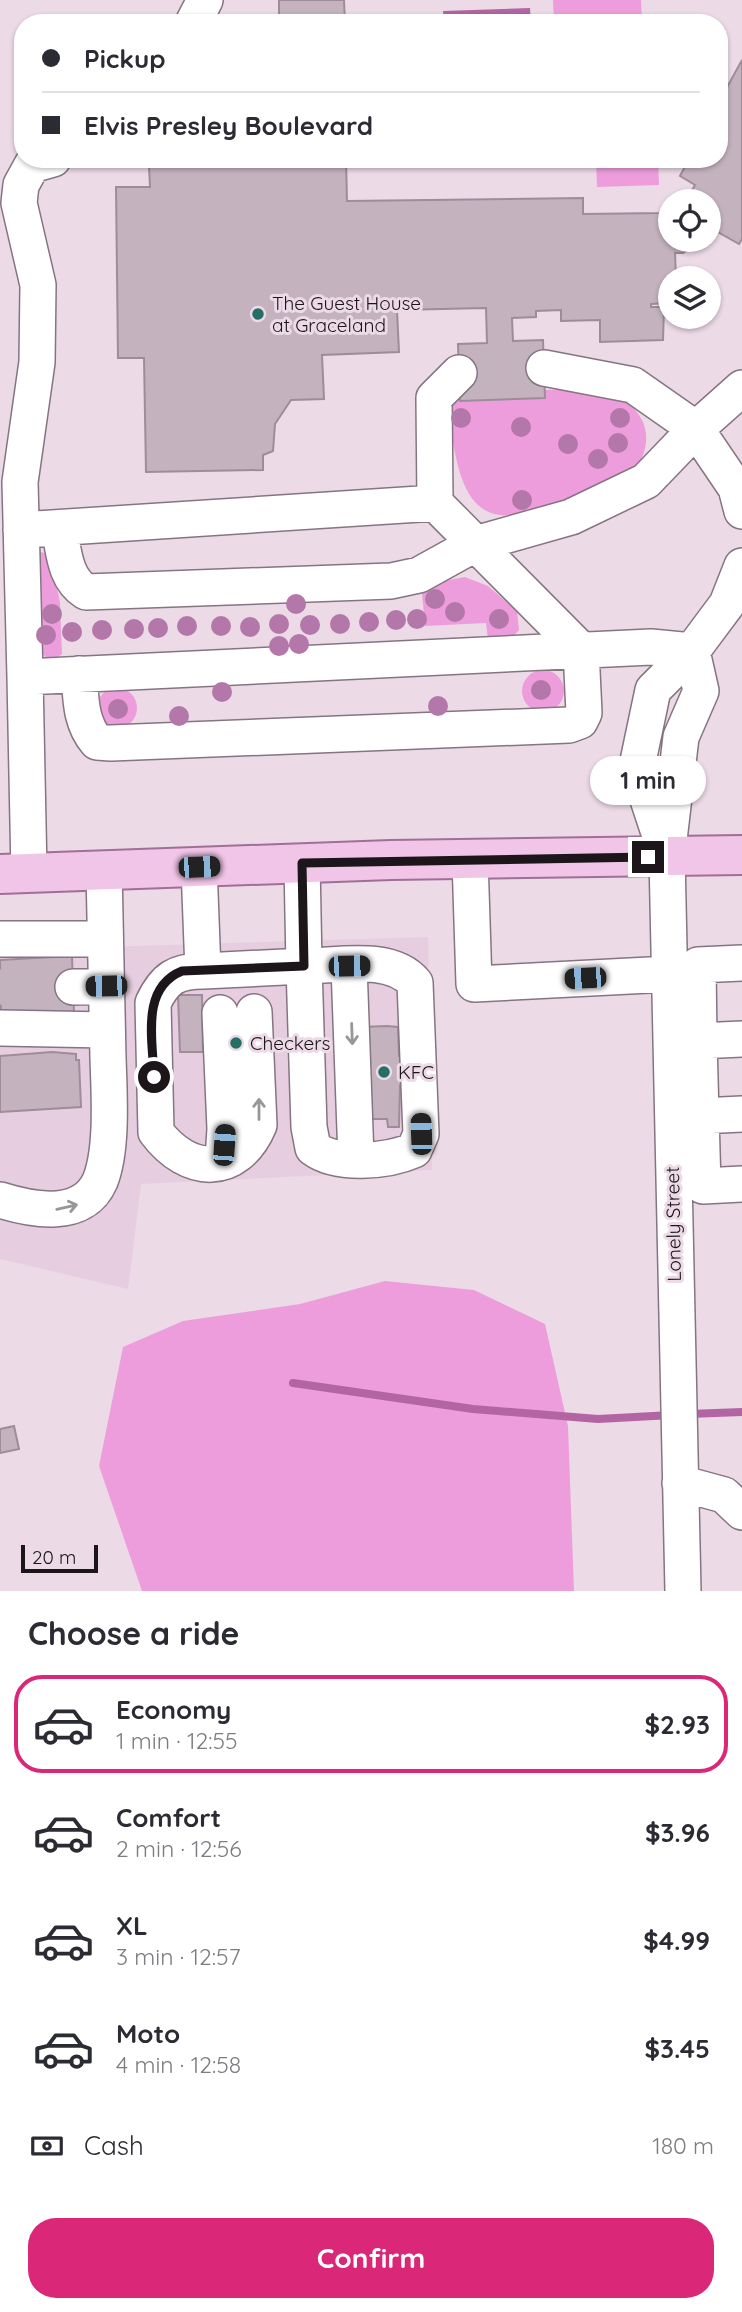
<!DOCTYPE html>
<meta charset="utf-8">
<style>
body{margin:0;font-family:Quicksand,sans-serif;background:#f2f2f3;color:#2b2b33;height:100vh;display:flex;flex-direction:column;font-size:26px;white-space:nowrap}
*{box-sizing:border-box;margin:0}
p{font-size:23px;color:#7c7c81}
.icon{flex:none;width:38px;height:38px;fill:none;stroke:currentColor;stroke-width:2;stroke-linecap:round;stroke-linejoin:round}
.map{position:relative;height:1591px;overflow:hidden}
.details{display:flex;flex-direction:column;background:#fff;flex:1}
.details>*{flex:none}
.banner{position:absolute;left:14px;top:14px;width:714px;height:154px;border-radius:28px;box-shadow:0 2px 5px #0004;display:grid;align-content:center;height:154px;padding:0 28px;background:#fff}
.fabs{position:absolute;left:658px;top:189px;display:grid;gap:14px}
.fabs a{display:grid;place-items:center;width:63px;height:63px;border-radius:50%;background:#fff;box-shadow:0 2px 5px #0004;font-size:35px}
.scale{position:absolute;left:21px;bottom:18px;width:77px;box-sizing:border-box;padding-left:7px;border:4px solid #1c161a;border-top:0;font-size:19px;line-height:24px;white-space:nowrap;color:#1c161a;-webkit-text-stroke:5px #ecdae7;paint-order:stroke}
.end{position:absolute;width:32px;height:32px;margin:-16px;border:9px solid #1c161a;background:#fff;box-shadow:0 0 0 4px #fff}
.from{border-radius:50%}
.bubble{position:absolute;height:49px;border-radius:24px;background:#fff;box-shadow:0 2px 5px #0004;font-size:23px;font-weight:700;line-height:49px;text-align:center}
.car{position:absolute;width:21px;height:42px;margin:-21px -10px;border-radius:9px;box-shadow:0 0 5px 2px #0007;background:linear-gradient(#222 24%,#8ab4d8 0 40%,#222 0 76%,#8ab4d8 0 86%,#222 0)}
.banner b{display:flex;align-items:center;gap:24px;height:66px;font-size:26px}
.banner b+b{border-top:2px solid #e1e1e2}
.banner i{width:18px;height:18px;background:#2b2b33}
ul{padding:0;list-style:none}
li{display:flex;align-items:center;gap:21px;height:98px;margin:0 14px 10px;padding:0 14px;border:4px solid transparent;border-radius:28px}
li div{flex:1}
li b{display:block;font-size:26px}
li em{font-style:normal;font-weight:700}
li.active{border-color:#db2777}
li>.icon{width:63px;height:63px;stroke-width:1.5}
h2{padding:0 28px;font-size:32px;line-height:84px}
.pay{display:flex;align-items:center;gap:18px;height:77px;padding:0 28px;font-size:26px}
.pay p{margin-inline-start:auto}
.action{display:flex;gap:14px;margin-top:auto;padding:14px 28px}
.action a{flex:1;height:80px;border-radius:28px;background:#db2777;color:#fff;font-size:28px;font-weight:700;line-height:80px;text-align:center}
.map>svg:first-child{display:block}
.built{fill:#e6cee0}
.green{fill:#ee9ddc}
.water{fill:#b364a2}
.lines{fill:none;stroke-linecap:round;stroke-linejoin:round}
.stream{stroke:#b364a2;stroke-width:8}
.building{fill:#c4b3bf;stroke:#9e8d99;stroke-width:2}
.minor-tunnel{stroke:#c2b3be;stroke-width:35;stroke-dasharray:35 18;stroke-linecap:butt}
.minor-casing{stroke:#857581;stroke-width:38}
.major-casing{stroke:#a06f95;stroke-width:42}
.minor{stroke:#fff;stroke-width:35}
.major{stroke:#f1c5e7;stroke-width:38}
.tree{fill:#b477a9}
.oneway{stroke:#999698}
.route{stroke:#1c161a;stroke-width:9}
.poi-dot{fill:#266f67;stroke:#ecdae7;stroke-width:2.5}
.labels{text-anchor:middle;stroke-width:6;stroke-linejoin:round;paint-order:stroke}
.poi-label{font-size:19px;fill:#1c161a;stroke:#ecdae7;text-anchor:start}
.street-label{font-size:19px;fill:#1c161a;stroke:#ecdae7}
</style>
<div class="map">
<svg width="742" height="1591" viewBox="0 0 742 1591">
<rect width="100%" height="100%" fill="#ecdae7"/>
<path class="built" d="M428,937L432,1170L141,1184L128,1289L0,1259V950Z"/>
<path class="green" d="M553,0H641L642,23H554Z
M596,159H658L659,185L597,187Z
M580,389C593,392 610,393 622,399C631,403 639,414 643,422C650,439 645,459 632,472C610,493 521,524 491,513C470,505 462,482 457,462C453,443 445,411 455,394L545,398V390Z
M41,552L51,555L60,603L62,654L50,662L41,652L36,556Z
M465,577L488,586L517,611L519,630L510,640L488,639L486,623L425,626L422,593L437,582Z
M522 691a21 21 0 1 1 42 0a21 21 0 1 1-42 0Z
M97 708a20 20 0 1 1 40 0a20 20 0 1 1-40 0Z
M385,1281L474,1290L545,1324L568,1426L574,1591H142L99,1466L123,1347L183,1321L300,1304Z"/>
<path class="water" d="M530,8L531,23H444L443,11Z"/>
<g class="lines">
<path class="stream" d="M293,1383L473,1409L598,1419L672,1415
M689,1414L742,1412"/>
</g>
<path class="building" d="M279,0H344L345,23H279Z
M742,60V239L739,244L714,230L709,234V201H686L695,185L680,176L689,159H719V102Z
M281,159H346L347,201L583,198V214L662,213L670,210V240H701L683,253H675L676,278H670V303L651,304V307H664L663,340L600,342V320L561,321V310L536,311V317L512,318L513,341L543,340L545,398L460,401L458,344L487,343L486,308L397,310L399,352L322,355L324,399L291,400L275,424L273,451L263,455V470L146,472L144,358H118L116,187H150L149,166L281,164Z
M72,956L74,1013L1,1016L0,960Z
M178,995H202L203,1052H180Z
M387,1026L398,1027L399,1056H404L405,1084L400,1085L399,1127H388L387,1119H364L361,1027Z
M52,1052L76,1054V1060H79L81,1107L0,1112V1056Z
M14,1426L19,1449L0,1453V1429Z"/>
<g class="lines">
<path class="minor-tunnel" d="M459,373L544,368
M0,987H73"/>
<defs>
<path id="minor" d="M193,23L205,0
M742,388L696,429L736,488L742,511
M59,528C64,551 64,578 86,592L391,581L419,575L475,544L571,517L646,481L696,429L633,385L544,368
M21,530L435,503L434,398L459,373
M79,674C81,699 80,722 97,742L111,743L569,725L580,721L584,713L581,650L435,503
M25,677L20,482L37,362L38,285L19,203L21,185L32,165L53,159
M667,857L637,766L653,690L692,651L701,691L681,737L667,857L683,1591
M470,859L474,984L669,974
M199,867L203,971L304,966L302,863
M29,873L25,677L651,647L692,651L727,604L742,566
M0,939H105
M304,966C338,966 391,954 415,983L421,1134L414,1150C387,1162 337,1166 313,1148L309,1127Z
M349,966L356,1158
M203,971C176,971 165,978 153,1003L156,1132C188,1175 237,1177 259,1125L254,1012
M73,987L106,986
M220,1013L225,1129L223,1160
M0,1028L107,1030
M699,1041L698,965L742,963
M742,1114L701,1116L703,1186L742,1184
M701,1116L699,1041L742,1039
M0,1200C32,1210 83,1220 100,1181C113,1149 109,1092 108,1058C107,995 105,933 104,870
M680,1483L724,1495L742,1512"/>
<path id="major" d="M0,874L391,860L742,855"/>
</defs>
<use href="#minor" class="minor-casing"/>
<use href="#major" class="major-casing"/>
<use href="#minor" class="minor"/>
<use href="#major" class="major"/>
</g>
<g class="tree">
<circle cx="461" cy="418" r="10"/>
<circle cx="620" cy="418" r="10"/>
<circle cx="521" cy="427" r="10"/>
<circle cx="618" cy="443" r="10"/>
<circle cx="568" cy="444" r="10"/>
<circle cx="598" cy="459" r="10"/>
<circle cx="522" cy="500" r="10"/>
<circle cx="435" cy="599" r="10"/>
<circle cx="296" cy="604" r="10"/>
<circle cx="455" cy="612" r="10"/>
<circle cx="52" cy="614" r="10"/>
<circle cx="417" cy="619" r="10"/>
<circle cx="499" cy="619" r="10"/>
<circle cx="396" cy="620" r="10"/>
<circle cx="369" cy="622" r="10"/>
<circle cx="279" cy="624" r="10"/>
<circle cx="340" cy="624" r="10"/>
<circle cx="310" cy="625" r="10"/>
<circle cx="187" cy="626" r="10"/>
<circle cx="221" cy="626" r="10"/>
<circle cx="250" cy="627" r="10"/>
<circle cx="158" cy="628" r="10"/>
<circle cx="134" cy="629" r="10"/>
<circle cx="102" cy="630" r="10"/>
<circle cx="72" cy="632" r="10"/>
<circle cx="46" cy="635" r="10"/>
<circle cx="299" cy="644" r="10"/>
<circle cx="279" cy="646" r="10"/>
<circle cx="541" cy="690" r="10"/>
<circle cx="222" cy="692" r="10"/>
<circle cx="438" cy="706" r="10"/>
<circle cx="118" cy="709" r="10"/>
<circle cx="179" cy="716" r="10"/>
</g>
<defs><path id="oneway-shaft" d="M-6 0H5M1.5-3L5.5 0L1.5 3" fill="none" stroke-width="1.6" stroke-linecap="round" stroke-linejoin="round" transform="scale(1.75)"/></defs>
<g class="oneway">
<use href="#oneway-shaft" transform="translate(352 1034) rotate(88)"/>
<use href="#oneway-shaft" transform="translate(259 1109) rotate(-90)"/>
<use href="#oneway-shaft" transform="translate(67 1207) rotate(-13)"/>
</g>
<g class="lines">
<path class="route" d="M154,1077C153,1041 140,988 182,971L304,966L302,863L648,857"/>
</g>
<g class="poi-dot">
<circle cx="258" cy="314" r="7"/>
<circle cx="236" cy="1043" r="7"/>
<circle cx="384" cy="1072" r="7"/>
</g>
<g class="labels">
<g class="poi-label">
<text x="272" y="310">The Guest House<tspan x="272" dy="22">at Graceland</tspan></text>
<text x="250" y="1050">Checkers</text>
<text x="398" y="1079">KFC</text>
</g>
<g class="street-label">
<text transform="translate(673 1224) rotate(-91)" y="7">Lonely Street</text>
</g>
</g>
</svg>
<div class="fabs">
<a><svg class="icon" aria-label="locate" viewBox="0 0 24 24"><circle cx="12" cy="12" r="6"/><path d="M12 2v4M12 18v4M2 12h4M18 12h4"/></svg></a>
<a><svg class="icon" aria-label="layers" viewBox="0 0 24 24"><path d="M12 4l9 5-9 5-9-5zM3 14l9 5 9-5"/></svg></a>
</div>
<div class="scale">20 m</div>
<i class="end from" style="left:154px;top:1077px"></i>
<i class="end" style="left:648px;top:857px"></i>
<div class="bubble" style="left:590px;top:756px;width:116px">1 min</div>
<i class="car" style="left:199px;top:867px;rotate:88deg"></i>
<i class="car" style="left:349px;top:966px;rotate:89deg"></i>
<i class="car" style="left:585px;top:978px;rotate:267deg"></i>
<i class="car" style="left:106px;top:986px;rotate:269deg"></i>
<i class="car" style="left:421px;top:1134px;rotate:358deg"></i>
<i class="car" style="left:224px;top:1145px;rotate:4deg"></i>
<div class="banner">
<b><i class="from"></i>Pickup</b>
<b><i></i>Elvis Presley Boulevard</b>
</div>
</div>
<section class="details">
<h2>Choose a ride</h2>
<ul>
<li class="active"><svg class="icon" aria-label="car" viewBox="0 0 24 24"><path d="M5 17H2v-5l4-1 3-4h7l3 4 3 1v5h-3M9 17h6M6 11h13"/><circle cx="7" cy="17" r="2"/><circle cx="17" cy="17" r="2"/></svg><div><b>Economy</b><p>1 min · 12:55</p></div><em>$2.93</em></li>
<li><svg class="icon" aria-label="car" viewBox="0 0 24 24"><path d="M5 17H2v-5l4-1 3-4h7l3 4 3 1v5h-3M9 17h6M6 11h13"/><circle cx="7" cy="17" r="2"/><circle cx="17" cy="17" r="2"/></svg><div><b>Comfort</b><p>2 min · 12:56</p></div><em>$3.96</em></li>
<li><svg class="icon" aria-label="car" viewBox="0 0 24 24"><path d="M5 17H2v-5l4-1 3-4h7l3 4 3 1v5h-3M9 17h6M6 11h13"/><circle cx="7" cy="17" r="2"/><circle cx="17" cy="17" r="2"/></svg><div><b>XL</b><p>3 min · 12:57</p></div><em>$4.99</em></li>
<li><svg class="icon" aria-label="car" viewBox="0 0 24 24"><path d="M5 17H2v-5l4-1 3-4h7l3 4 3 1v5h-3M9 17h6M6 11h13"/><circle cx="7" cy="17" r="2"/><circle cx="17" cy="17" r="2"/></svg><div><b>Moto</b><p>4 min · 12:58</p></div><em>$3.45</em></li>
</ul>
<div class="pay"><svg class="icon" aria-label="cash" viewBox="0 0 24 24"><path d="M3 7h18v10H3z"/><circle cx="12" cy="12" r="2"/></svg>Cash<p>180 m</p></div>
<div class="action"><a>Confirm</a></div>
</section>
